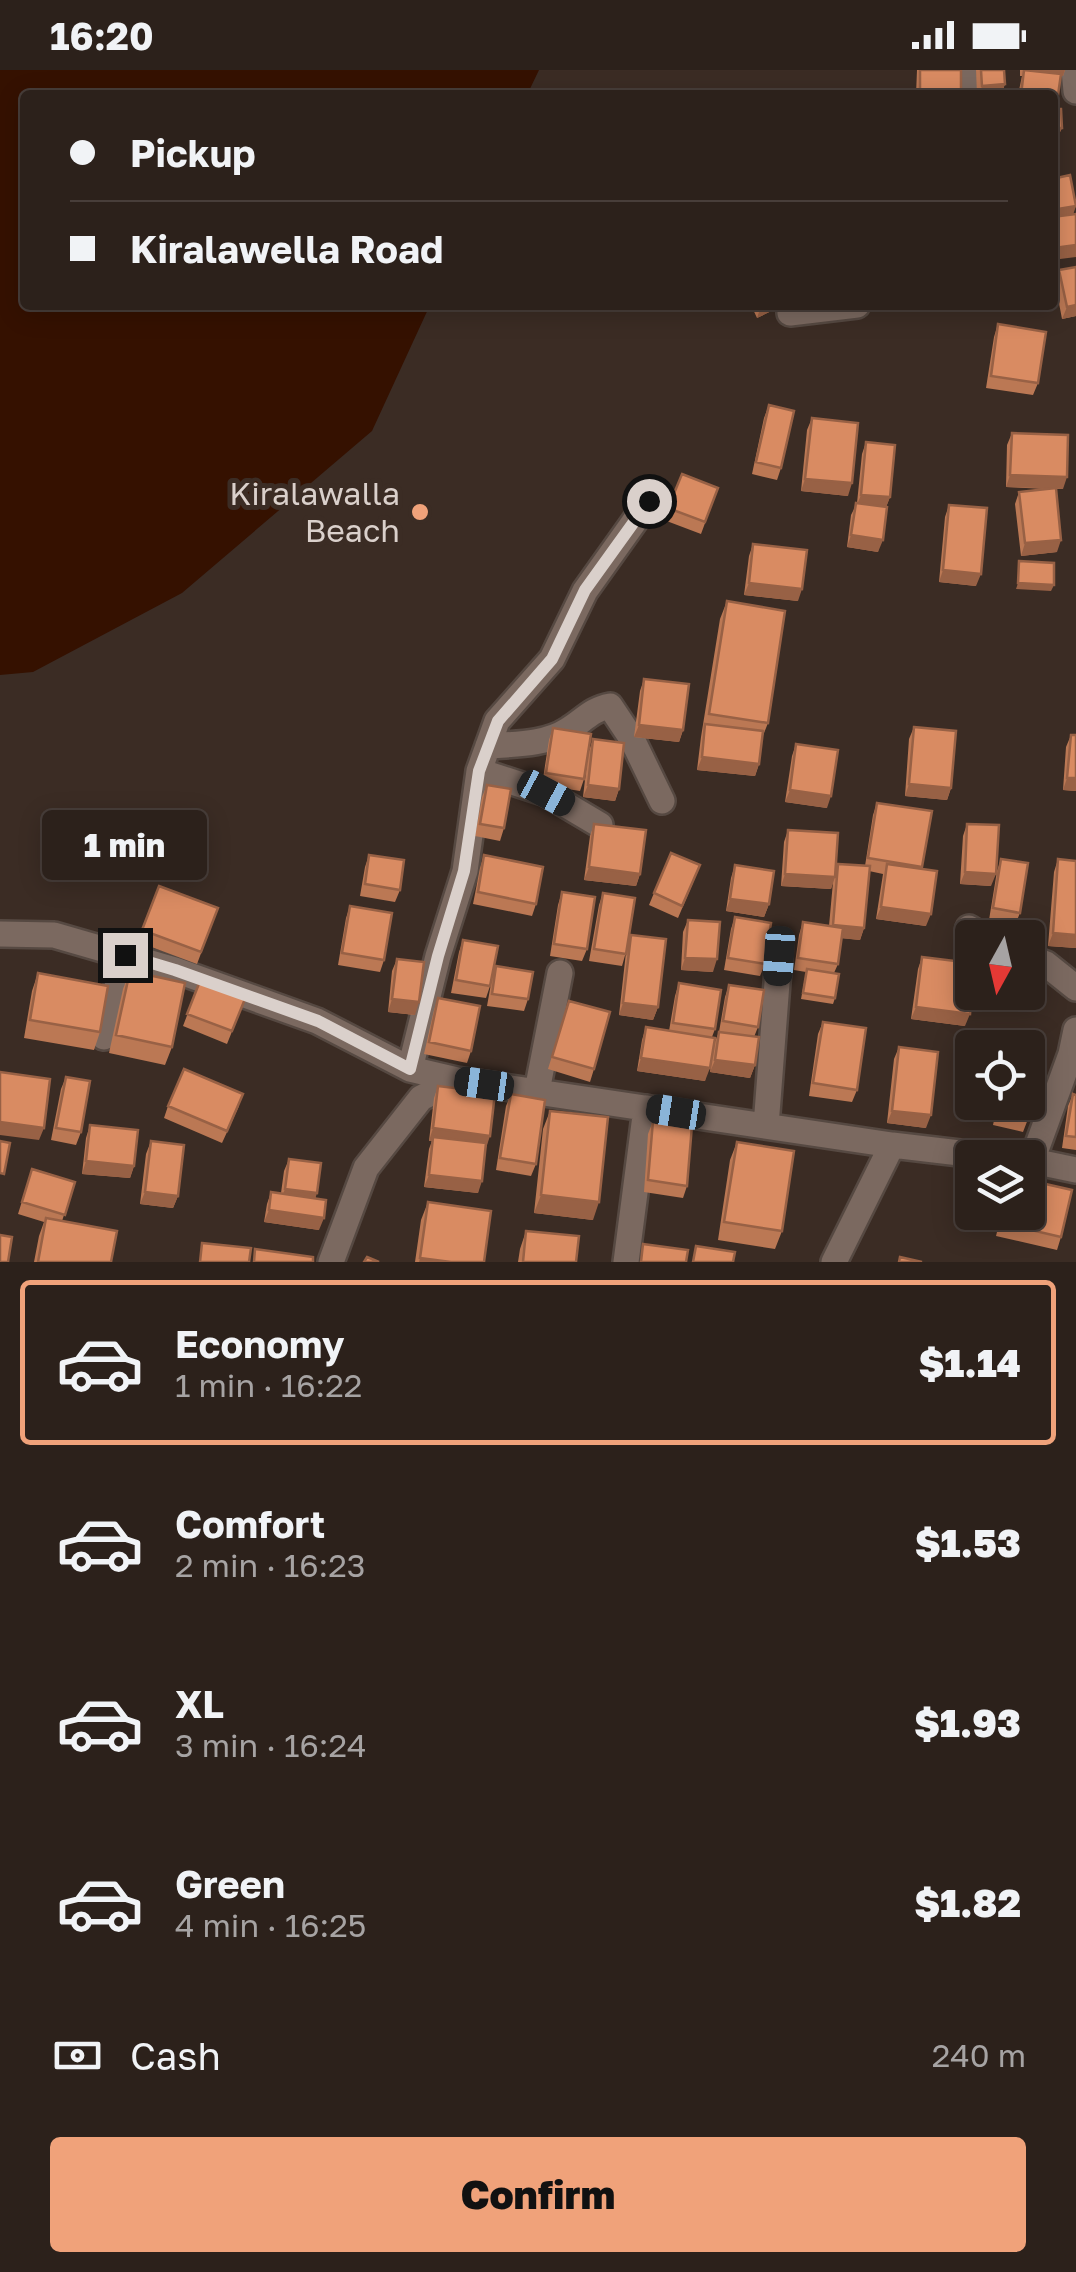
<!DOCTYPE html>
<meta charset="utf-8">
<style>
body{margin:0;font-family:"Golos Text",sans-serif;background:#382e28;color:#f1f3f6;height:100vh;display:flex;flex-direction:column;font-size:38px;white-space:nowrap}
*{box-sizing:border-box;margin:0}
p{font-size:32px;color:#a6a3a3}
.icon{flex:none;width:55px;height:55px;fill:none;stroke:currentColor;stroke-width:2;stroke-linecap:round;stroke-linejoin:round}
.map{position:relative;height:1192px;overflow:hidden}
.details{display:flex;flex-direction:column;background:#2c211b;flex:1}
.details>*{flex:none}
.hud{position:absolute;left:20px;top:20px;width:1038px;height:220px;border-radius:10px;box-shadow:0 5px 25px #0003,0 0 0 2px #483e3a;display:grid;align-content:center;height:220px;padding:0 50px;background:#2c211b}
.needle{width:65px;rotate:188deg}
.tools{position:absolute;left:955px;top:850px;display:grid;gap:20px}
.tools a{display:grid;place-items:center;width:90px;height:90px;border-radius:10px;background:#2c211b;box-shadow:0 5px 25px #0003,0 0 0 2px #483e3a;font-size:50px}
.end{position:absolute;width:45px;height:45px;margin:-22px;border:12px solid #dad0cb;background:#111;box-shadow:0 0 0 5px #111}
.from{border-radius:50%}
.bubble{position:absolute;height:70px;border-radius:10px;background:#2c211b;box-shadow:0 5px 25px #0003,0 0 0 2px #483e3a;font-size:32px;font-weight:800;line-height:70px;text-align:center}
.car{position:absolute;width:30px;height:60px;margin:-30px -15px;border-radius:12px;box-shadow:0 0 8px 2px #0007;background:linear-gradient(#222 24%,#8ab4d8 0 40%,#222 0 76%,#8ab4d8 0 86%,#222 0)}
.hud b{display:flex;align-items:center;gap:35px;height:95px;font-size:38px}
.hud b+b{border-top:2px solid #483e3a}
.hud i{width:25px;height:25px;background:#f1f3f6}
ul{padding:18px 0 0;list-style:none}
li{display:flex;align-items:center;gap:30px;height:165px;margin:0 20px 15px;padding:0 30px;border:5px solid transparent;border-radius:10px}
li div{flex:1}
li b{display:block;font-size:38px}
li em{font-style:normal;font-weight:800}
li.selected{border-color:#f0a27a}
li>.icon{width:90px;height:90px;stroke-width:1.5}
.pay{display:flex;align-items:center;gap:25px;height:110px;padding:0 50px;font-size:38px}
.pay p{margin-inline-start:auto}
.cta{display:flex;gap:20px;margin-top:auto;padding:20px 50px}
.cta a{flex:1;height:115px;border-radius:10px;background:#f0a27a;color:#111;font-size:40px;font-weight:800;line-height:115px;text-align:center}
.status{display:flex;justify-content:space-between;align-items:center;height:70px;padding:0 50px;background:#2c211b;direction:ltr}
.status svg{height:28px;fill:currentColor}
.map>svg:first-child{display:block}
.water{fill:#351100}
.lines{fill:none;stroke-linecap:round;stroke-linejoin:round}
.minor-casing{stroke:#564942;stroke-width:30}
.minor{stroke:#7b6960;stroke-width:25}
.wall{fill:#bb7854}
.shaded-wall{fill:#986145}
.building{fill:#d98b62;stroke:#986145;stroke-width:2.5}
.route{stroke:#dad0cb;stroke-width:12}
.poi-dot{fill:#f0a27a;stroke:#3b2c24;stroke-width:4}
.labels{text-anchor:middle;stroke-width:10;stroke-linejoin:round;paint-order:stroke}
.poi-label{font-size:32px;fill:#dad0cb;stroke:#3b2c24;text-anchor:end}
</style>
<div class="status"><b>16:20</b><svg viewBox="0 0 49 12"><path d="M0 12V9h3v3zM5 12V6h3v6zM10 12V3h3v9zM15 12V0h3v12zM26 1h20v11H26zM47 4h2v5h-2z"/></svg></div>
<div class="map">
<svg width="1076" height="1192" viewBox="0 0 1076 1192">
<rect width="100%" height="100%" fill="#3b2c24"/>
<path class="water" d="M0,0H539L527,25H25V235H430L372,361L182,523L33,602L0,605Z"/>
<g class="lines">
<defs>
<path id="minor" d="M964,0L966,25
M1074,0L1076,21
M790,243L857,235
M488,676C514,674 545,675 568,660C583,651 592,639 610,636L632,669L662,731
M479,701L546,723L600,755
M969,858L985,868
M0,864L54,865L175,900L317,951L410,999L457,1010L892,1075L1002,1088
M1028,887L1046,894L1076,918
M104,967L125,885
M410,999L438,886L465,801L479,701L497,651L552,589L585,521L649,431
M537,1021L560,903
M766,1056L779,887
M1028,1090L1076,1100
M1032,1091L1071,984L1076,960
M331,1192L366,1098L421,1028L457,1010
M626,1192L646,1038
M834,1192L892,1075"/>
</defs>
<use href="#minor" class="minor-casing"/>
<use href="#minor" class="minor"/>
</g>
<path class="wall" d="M917,0H961V20L959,25H916Z
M976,0H1004L1005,14L1001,25H977Z
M1020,0H1065L1063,6H1061L1055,39H1061L1062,58L1059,64H1052V25H1018L1022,6H1020Z
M1059,200L1076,246L1062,249L1055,212Z
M751,235H784L757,248Z
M998,254L1038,313L1033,325L986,318L994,267Z
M769,335L781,398L777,410L752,404L764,348Z
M812,348L848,426L801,421L807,360Z
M1012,363L1063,419H1056L1057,482L1021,486L1015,434L1019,422L1046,419L1006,417L1007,375Z
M866,372L890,427L886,437L878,482L847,477L851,445L857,433L862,384Z
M682,404L718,418L701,464L664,450Z
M949,435L976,516L939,512L945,447Z
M753,474L798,531L744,525L749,486Z
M727,531L768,653L762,668L759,694L755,706L697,700L701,667L720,549Z
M644,609L683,660L679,672L634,667L640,621Z
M914,657L951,718L947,730L905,726L909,669Z
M553,658L589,681L593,669L619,719L615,731L583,727L588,684L584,709L580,721L542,715L549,670Z
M1071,665H1076V721L1063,720L1066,677Z
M796,674L827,738L785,732L792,686Z
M487,715L504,758L500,771L475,766L482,727Z
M877,733L932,741L922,799L926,856L876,849L883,804L869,801L864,858L860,870L842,868L838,894L834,903L835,928L833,934L801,929L806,902L794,900L799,865L803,852L829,856L833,812L831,819L781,816L784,772L788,760L836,802L838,794L865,796L873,745Z
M594,754L640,804L636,816L584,810L590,766Z
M967,754L991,816L960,814L963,766Z
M369,785L400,820L395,832L360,826L365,797Z
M484,785L536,834L532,846L473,834L480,798Z
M1001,789L1020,843L1015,855L989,850L997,801Z
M1058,789L1076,791V878L1048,876L1054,802Z
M735,795L769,834L764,847L726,841L731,808Z
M695,808L678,848L649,835L654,823Z
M159,816L218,838L197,894L138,872Z
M562,822L587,879L582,891L550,886L558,835Z
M603,823L627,876L631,865L658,937L653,950L619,945L626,882L622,896L589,891L599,835Z
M350,836L384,890L380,902L338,895L346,848Z
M735,847L765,894L760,906L724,900L731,859Z
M688,850L713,902L681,900L683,862Z
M463,870L490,916L486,928L451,923L459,882Z
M922,887L965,956L911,949L918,899Z
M397,889L415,945L388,942L392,901Z
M496,896L528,929L524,941L487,936L492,908Z
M130,901L172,977L165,995L109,983L123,919Z
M38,903L100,962L94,980L24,968L32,921Z
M202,906L247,924L227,974L183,956Z
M679,913L715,959L712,967L705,1011L637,1001L642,970L646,957L669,961L675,926Z
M729,915L758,957L754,967L755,995L750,1008L710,1002L714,974L719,962L725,927Z
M438,928L471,981L467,993L424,984L434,940Z
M569,931L594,999L590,1012L548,999Z
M823,952L857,1020L852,1032L809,1026L818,964Z
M899,977L926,1058L887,1053L894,989Z
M66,1007L81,1062L76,1075L51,1070L61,1019Z
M438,1016L486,1077L478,1123L424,1117L429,1079L432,1071H429L434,1028Z
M511,1024L536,1094L531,1106L496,1100L506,1036Z
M1073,1024L1076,1025V1080L1062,1078L1068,1036Z
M998,1032H1028V1049L1023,1062L993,1055Z
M168,1036H239L222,1073L164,1048Z
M550,1041L593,1150L534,1143L543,1059Z
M653,1051L687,1116L683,1128L644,1122L648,1064Z
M90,1055L134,1096L130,1108L82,1104L86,1068Z
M151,1071L178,1126L173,1138L140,1134L146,1084Z
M737,1072L782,1161L775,1179L718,1170L730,1090Z
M289,1089L316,1128L319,1160L264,1152L267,1134L271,1122L281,1123L284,1101Z
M32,1099L75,1112L62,1151L111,1192H34L39,1166L44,1152L18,1144Z
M428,1132L484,1192H415L421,1150Z
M1002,1142H1028L1061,1167L1057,1180L996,1166Z
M526,1161L576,1192H518L520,1179Z"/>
<path class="shaded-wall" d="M1024,0H1065L1063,6H1024Z
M1005,14L1001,25H979L982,16Z
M920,19L961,20L959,25H918Z
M1052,58H1062L1059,64H1052Z
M1076,136L1072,148L1052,152V140Z
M1076,175V187L1052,190L1054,178Z
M764,235H784L757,248L761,236Z
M1076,235V246L1062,249L1067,237Z
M1010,405L1067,407L1063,419L1006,417Z
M805,409L852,413L848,426L801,421Z
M861,425L890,427L885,440L856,437Z
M851,465L883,470L878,482L847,477Z
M1061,470L1057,482L1021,486L1025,473Z
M943,500L981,504L976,516L939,512Z
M749,513L802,519L798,531L744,525Z
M1018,513L1054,515L1051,521L1016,519Z
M639,655L683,660L679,672L634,667Z
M702,687L759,694L755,706L697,700Z
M1067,708H1076V721L1063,720Z
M909,714L951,718L947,730L905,726Z
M588,715L619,719L615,731L583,727Z
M790,720L831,726L827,738L785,732Z
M589,797L640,804L636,816L584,810Z
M965,802L996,804L991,816L960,814Z
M785,804L835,807L831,819L781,816Z
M730,829L769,834L764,847L726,841Z
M881,837L931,844L926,856L876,849Z
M833,855L864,858L860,870L828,867Z
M1053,863L1076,865V878L1048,876Z
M685,888L717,889L713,902L681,900Z
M392,929L419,932L415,945L388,942Z
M623,933L658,937L653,950L619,945Z
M916,937L970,944L965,956L911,949Z
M641,988L710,998L705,1011L637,1001Z
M715,990L755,995L750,1008L710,1002Z
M892,1041L931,1045L926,1058L887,1053Z
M0,1052L44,1058L39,1070L0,1065Z
M433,1058L490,1066L486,1078L433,1067L432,1071H429Z
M86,1091L134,1096L130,1108L82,1104Z
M429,1105L482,1111L478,1123L424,1117Z
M285,1119L317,1123L313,1136L280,1131Z
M145,1122L178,1126L173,1138L140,1134Z
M541,1125L599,1132L593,1150L534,1143Z
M269,1140L324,1148L319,1160L264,1152Z
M420,1188L451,1192H419Z"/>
<path class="building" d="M920,0H961V20L920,19Z
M981,0H1004L1005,14L982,16Z
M1024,0L1061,4L1057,32H1052V25H1021Z
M1052,39H1061L1062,58H1052Z
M1070,105L1076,136L1052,140V109Z
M1076,144V175L1054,178L1052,147Z
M1076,197V235L1067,237L1059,200Z
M998,254L1046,262L1038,313L991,306Z
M769,335L794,341L781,398L756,392Z
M812,348L858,353L852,413L805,409Z
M1012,363L1068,365L1067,407L1010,405Z
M866,372L895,375L890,427L861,425Z
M682,404L718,418L705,452L668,438Z
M1056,418L1061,470L1025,473L1019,422Z
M856,433L887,437L883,470L851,465Z
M949,435L987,438L981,504L943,500Z
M753,474L807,480L802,519L749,513Z
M1019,491L1054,493V515L1018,513Z
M727,531L785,541L768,653L709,644Z
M644,609L689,614L683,660L639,655Z
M705,654L763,661L759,694L702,687Z
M914,657L956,661L951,718L909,714Z
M553,658L591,664L584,709L546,703Z
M1071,665H1076V708H1067Z
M593,669L624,673L619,719L588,715Z
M796,674L838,680L831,726L790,720Z
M487,715L511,719L504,758L480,754Z
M877,733L932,741L922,797L868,788Z
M594,754L646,760L640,804L589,797Z
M967,754L999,755L996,804L965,802Z
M788,760L838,763L835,807L785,804Z
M671,783L700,795L682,836L654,823Z
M369,785L404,790L400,820L365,814Z
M484,785L543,797L536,834L478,822Z
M1001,789L1028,793L1020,843L993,838Z
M1058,789L1076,791V865L1053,863Z
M838,794L870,796L864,858L833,855Z
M887,794L937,801L931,844L881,837Z
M735,795L774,801L769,834L730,829Z
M159,816L218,838L201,882L142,860Z
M562,822L595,827L587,879L554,874Z
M603,823L635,828L626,884L594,879Z
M350,836L392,843L384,890L342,883Z
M735,847L771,853L765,894L728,888Z
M688,850L720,852L717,889L685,888Z
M803,852L843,858L838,894L798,888Z
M631,865L666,869L658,937L623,933Z
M463,870L498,876L490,916L456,910Z
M922,887L972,893V919L970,944L916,937Z
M397,889L424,892L419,932L392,929Z
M496,896L533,902L528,929L492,924Z
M807,899L839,904L835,928L803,923Z
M130,901L185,913L172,977L116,965Z
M38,903L108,916L100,962L30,950Z
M202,906L247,924L232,961L187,944Z
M679,913L721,920L715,959L673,953Z
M729,915L764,920L758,957L723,951Z
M438,928L480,936L471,981L429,972Z
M569,931L610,942L594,999L552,987Z
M823,952L866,958L857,1020L813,1013Z
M646,957L715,968L710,998L641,988Z
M719,962L759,967L755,995L715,990Z
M899,977L938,982L931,1045L892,1041Z
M184,999L243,1024L227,1061L168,1036Z
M0,1002L50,1009L44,1058L0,1052Z
M1028,1002L1038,1004L1028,1049L997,1042L999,1032H1028Z
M66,1007L90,1011L81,1062L56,1058Z
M438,1016L495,1023L490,1066L433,1058Z
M511,1024L545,1030L536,1094L500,1088Z
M1073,1024L1076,1025V1067L1066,1066Z
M550,1041L608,1047L599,1132L541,1125Z
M653,1051L692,1055L687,1116L648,1110Z
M90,1055L138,1060L134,1096L86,1091Z
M433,1067L486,1073L482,1111L429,1105Z
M0,1071L10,1073L4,1104L0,1103Z
M151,1071L184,1075L178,1126L145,1122Z
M737,1072L794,1081L782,1161L724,1152Z
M289,1089L321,1093L317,1123L285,1119Z
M32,1099L75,1112L65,1145L22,1132Z
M1028,1110L1072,1120L1061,1167L1001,1153L1003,1142H1028Z
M271,1122L326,1130L324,1148L269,1140Z
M428,1132L491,1141L484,1192H451L420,1188Z
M46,1148L117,1161L111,1192H38Z
M526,1161L579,1166L576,1192H523Z
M0,1165L12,1167L8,1192H0Z
M202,1173L251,1178L249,1192H200Z
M643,1174L688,1180L686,1192H641Z
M696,1176L735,1182L733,1192H693Z
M255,1179L313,1187V1192H254Z
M367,1187L379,1192H364Z
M900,1187L922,1192H899Z"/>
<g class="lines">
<path class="route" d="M125,885L175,900L318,951L410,999L438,886L464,801L479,701L498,651L552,589L585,520L649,431"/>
</g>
<circle class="poi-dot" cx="420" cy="442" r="10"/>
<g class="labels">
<g class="poi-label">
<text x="400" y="435">Kiralawalla<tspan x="400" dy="37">Beach</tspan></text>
</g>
</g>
</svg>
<div class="tools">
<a><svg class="needle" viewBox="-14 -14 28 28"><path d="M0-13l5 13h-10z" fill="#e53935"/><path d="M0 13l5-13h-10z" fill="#a6a3a3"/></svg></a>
<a><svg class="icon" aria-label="locate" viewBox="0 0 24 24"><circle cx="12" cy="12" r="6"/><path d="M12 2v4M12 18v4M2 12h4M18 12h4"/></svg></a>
<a><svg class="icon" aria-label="layers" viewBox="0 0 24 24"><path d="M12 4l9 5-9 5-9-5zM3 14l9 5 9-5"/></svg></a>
</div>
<i class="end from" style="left:649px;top:431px"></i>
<i class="end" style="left:125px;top:885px"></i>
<div class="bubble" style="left:42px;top:740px;width:165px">1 min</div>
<i class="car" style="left:546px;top:723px;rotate:118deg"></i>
<i class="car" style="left:779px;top:886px;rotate:184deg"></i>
<i class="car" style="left:484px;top:1014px;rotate:278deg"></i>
<i class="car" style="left:676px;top:1042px;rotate:279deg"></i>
<div class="hud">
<b><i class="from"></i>Pickup</b>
<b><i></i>Kiralawella Road</b>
</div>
</div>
<section class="details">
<ul>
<li class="selected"><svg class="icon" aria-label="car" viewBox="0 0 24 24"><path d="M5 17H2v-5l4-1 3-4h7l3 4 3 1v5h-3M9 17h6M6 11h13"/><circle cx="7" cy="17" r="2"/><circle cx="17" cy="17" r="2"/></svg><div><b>Economy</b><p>1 min · 16:22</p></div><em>$1.14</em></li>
<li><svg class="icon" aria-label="car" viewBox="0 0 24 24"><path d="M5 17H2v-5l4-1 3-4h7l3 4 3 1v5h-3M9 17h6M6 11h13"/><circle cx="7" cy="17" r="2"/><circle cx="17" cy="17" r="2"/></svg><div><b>Comfort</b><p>2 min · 16:23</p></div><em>$1.53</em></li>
<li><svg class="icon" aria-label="car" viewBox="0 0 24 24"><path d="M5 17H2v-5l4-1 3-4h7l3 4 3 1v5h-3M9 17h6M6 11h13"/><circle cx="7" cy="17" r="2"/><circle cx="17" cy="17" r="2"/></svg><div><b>XL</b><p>3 min · 16:24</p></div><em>$1.93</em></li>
<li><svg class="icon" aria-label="car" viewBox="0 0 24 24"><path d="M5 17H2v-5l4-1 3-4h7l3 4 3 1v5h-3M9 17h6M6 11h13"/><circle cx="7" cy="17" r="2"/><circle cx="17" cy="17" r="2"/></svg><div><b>Green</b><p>4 min · 16:25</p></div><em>$1.82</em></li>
</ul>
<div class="pay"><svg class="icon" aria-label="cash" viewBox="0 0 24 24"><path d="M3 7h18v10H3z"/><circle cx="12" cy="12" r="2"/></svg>Cash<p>240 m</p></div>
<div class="cta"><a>Confirm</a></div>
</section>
